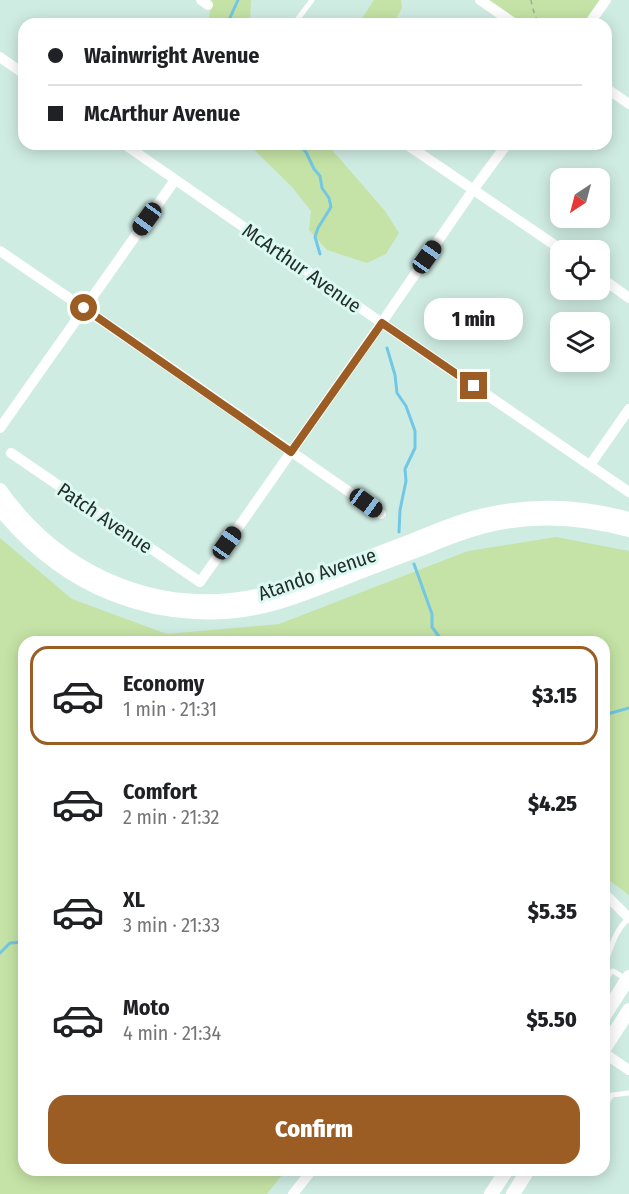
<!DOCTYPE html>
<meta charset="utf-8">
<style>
body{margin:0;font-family:"Fira Sans Condensed",sans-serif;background:#f2f2f2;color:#202124;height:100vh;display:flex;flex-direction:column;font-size:22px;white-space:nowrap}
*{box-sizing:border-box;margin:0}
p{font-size:20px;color:#757577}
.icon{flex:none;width:33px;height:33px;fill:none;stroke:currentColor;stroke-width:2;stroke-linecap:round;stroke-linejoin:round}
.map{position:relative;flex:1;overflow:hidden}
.drawer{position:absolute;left:18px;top:636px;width:592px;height:540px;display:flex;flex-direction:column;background:#fff;border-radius:18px;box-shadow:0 3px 15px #0003}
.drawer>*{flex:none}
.banner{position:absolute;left:18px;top:18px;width:594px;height:132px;border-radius:18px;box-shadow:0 3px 15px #0003;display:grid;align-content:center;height:132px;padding:0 30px;background:#fff}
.needle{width:39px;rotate:216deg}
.buttons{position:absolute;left:550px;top:168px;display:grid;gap:12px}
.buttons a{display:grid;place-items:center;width:60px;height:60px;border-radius:12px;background:#fff;box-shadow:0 3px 15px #0003;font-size:30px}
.end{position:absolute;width:27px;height:27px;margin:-14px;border:8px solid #9c5d24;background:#fff;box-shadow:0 0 0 3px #fff}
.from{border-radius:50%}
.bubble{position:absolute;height:42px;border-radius:18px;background:#fff;box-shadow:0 3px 15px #0003;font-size:20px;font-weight:800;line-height:42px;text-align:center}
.car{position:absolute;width:18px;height:36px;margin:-18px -9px;border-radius:8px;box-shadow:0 0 4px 2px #0007;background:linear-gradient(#222 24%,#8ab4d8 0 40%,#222 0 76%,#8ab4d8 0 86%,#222 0)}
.banner b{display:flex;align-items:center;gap:21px;height:57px;font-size:22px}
.banner b+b{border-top:2px solid #e0e0e0}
.banner i{width:15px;height:15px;background:#202124}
ul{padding:10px 0 0;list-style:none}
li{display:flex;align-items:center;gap:18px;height:99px;margin:0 12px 9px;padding:0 18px;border:3px solid transparent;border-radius:18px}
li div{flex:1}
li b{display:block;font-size:22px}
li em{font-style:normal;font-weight:800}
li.active{border-color:#9c5d24}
li>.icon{width:54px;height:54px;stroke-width:1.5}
.primary-button{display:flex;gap:12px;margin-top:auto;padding:12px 30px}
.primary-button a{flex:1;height:69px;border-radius:18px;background:#9c5d24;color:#fff;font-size:24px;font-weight:800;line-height:69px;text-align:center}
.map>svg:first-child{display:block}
.green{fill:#c5e3a6}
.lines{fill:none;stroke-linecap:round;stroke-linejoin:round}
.stream{stroke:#72c7e5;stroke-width:3}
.path{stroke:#96ada6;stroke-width:1.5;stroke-dasharray:4.5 4.5;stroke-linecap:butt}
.service{stroke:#fff;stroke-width:5}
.minor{stroke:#fff;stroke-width:10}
.secondary{stroke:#fff;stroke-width:14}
.route{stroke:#9c5d24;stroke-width:8}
.labels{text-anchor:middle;stroke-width:6;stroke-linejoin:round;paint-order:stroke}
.street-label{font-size:20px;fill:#232e2b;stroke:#dcf9f1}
</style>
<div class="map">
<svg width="629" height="1194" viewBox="0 0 629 1194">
<rect width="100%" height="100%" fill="#cfece3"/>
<path class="green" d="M212,0H251L250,24H208Z
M374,0H401L402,8L393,24H358Z
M490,0H599L583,24H524Z
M248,144H327L385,211L399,233L386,254L367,263L327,250L309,230L311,211L292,187Z
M556,537L629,551V895L605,877L604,642H24V1170H286L267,1194H0V538L72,599L167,634L279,624L468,551Z"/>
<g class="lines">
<path class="stream" d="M229,24V20L238,0
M297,144L306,152L314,169L320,176L322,188L329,198L331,207L318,228L315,237L320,254
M387,348L395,375L397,393L406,406L415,431V448L405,469L406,481L400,510L399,532
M414,564L432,614V627L443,642
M604,715L629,708
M0,953L10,943L24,942"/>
<path class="path" d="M531,0L532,6L538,24"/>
<path class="service" d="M294,24L312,0
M604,967C611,949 614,931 629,918
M607,979L610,973L613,971L626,979
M604,1106L612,1095L629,1093"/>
<path class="minor" d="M201,0L208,5
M480,0L515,24
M589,24L606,0
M0,57L24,74
M606,88L629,104
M124,144L382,323L629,492
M406,144L562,250
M0,251L148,352L381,514
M600,277L629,298
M0,428L175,180
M11,453L200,582L387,315L473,190L507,144
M590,465L629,409
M604,893L629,918
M604,1053L629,1070
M293,1194L312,1170"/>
<path class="secondary" d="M0,490C63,579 167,621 273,592C320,577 365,558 411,541C435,531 459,521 484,515C532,504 582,506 629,519
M0,509C31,547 68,577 115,595C166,615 223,618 276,603C298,597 319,588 340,580C367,569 394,559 421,549C442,540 463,532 485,526C533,514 582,517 629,530
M604,1016L629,977
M604,1049L629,1010
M491,1194L507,1170
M513,1194L528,1170"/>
</g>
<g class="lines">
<path class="route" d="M84,308L291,452L382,323L474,386"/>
</g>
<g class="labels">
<g class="street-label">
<text transform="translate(302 268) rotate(35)" y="7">McArthur Avenue</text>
<text transform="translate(105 518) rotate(34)" y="7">Patch Avenue</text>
<text transform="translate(317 574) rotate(-19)" y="7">Atando Avenue</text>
</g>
</g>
</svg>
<div class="buttons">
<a><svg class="needle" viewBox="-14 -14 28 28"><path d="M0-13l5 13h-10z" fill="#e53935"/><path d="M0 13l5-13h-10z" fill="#757577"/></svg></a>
<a><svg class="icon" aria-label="locate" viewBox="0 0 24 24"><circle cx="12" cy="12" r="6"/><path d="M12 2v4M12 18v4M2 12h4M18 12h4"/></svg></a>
<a><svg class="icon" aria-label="layers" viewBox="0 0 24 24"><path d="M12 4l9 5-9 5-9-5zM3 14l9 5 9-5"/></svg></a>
</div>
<i class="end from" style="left:84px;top:308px"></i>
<i class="end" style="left:474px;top:386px"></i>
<div class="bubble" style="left:424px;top:298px;width:99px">1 min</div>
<i class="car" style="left:147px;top:219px;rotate:216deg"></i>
<i class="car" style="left:427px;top:257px;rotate:35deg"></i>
<i class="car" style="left:366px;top:503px;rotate:126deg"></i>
<i class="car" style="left:227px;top:543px;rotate:35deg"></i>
<div class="banner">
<b><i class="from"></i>Wainwright Avenue</b>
<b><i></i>McArthur Avenue</b>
</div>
<section class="drawer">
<ul>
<li class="active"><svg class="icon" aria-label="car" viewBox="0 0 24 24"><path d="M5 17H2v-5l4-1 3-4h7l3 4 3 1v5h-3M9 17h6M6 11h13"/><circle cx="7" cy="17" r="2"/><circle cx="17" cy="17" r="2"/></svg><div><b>Economy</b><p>1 min · 21:31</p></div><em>$3.15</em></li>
<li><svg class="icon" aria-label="car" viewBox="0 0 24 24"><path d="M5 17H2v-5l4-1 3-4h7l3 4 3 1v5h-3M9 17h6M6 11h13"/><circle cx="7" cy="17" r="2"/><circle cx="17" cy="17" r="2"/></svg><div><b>Comfort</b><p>2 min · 21:32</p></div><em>$4.25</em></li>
<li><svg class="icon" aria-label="car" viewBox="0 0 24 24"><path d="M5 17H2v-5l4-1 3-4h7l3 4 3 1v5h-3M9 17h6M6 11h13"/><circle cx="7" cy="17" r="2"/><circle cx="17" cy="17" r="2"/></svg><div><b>XL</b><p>3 min · 21:33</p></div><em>$5.35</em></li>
<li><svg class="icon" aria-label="car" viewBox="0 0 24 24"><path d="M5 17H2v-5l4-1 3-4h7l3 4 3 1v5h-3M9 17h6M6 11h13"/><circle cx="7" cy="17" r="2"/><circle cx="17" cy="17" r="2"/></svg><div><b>Moto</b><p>4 min · 21:34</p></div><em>$5.50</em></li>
</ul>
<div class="primary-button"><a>Confirm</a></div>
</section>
</div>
